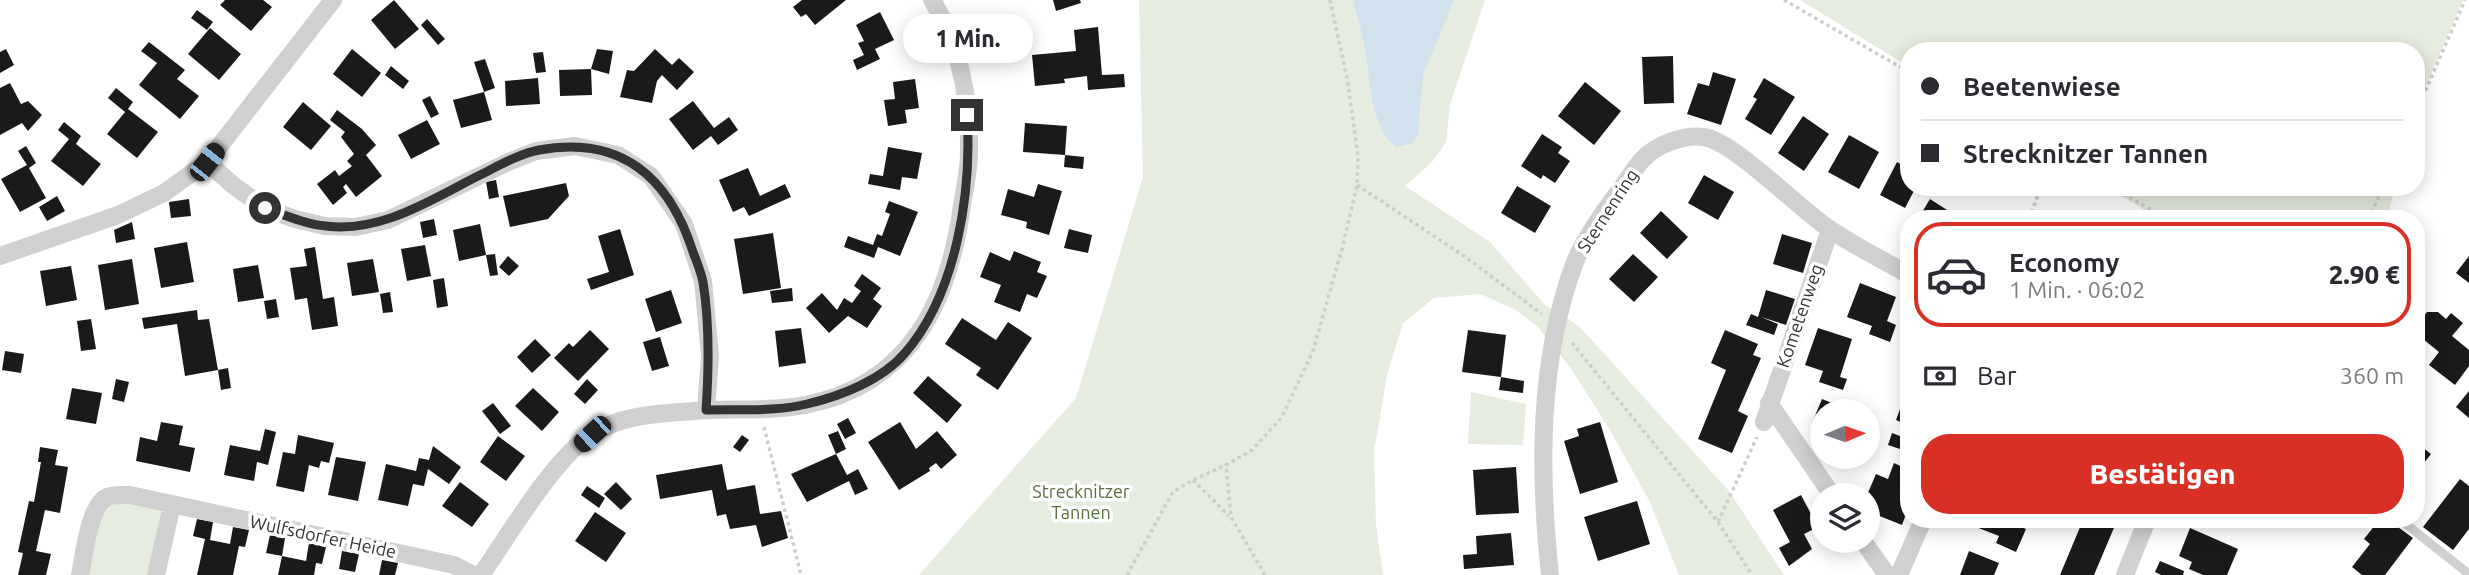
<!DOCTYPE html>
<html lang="de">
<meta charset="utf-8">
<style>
body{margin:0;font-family:Ubuntu,sans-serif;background:#f7f7f7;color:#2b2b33;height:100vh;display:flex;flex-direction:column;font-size:26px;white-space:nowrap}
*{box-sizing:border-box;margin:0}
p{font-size:23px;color:#7c7c81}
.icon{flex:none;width:38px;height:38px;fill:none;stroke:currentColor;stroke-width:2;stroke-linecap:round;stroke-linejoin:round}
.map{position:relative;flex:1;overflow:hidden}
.side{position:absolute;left:1900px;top:210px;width:525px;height:318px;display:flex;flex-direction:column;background:#fff;border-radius:28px;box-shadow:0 4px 18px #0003}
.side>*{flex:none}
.banner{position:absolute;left:1900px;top:42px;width:525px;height:154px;border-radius:28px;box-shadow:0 4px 18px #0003;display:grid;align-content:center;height:154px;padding:0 21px;background:#fff}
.needle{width:46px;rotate:88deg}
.buttons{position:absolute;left:1810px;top:399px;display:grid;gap:14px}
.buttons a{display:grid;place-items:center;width:70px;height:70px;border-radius:50%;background:#fff;box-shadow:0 4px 18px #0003;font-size:35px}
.end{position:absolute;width:32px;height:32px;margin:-16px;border:9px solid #333;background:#fff;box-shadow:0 0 0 4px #fff}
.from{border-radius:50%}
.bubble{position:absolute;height:49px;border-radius:24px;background:#fff;box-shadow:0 4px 18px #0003;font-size:23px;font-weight:800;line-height:49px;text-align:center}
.car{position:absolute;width:21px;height:42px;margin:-21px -10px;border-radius:9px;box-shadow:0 0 5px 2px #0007;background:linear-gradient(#222 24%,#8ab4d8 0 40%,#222 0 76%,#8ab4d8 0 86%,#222 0)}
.banner b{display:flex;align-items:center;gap:24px;height:66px;font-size:26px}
.banner b+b{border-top:2px solid #e1e1e2}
.banner i{width:18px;height:18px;background:#2b2b33}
ul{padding:12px 0 0;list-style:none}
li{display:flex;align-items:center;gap:21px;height:105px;margin:0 14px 10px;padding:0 7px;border:4px solid #e1e1e2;border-radius:28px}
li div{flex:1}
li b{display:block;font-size:26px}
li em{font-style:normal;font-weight:800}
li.selected{border-color:#d93025}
li>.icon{width:63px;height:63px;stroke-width:1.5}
.pay{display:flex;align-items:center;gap:18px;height:77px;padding:0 21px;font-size:26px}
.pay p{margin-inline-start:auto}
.action{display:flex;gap:14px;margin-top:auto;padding:14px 21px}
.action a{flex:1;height:80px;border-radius:28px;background:#d93025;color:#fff;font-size:28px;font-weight:800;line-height:80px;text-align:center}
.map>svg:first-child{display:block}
.green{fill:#e6ecdf}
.water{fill:#cfe2ee}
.building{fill:#1a1a1a}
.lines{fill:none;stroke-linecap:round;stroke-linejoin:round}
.path{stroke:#cdcdcd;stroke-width:3.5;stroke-dasharray:3.5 3.5;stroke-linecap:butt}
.service{stroke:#d0d0d0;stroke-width:9}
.minor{stroke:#d0d0d0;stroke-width:18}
.route{stroke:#333;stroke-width:9}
.labels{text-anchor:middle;stroke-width:7;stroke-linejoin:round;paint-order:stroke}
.street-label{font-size:18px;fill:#333;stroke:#fff}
.park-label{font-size:18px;fill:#56703f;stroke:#fff}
</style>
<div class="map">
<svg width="2469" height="575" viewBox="0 0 2469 575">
<rect width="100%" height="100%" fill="#fff"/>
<path class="green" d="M1139,0H1485L1450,104L1446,142L1432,162L1405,186L1490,242L1545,305L1579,326L1729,491L1784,575H1679L1650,502L1610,430L1572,370L1538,327L1516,310L1480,294L1434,298L1403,323L1387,375L1374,452L1376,524L1383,575H919L1076,398L1143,177Z
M1800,0H2463L2417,107V51H1909V67Z
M2107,187H2395L2387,219H2159Z
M1471,392L1526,404L1523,445L1468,444Z
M105,498L172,505L156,575H80Z"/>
<path class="water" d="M1353,0H1454L1423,75L1418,135L1412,143L1396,147C1369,125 1371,81 1365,49C1362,32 1357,16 1353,0Z"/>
<path class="building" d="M225,0H263L272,7L251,31L220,5Z
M394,0L419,29L395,49L371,20Z
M802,0H846L815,25L806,14L801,17L793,7Z
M1053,0H1080L1081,3L1056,11Z
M197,10L213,22L207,30L191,18Z
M880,12L894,40L875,49L880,59L857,70L853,60L864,55L858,43L864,41L856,25Z
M427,19L445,39L438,45L421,25Z
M1098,27L1102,75L1124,74L1125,87L1088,90L1087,76L1064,79L1065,83L1035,86L1032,55L1076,51L1074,30Z
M210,28L241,54L219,80L188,54Z
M149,42L185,70L177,79L199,96L180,119L139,85L157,63L141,51Z
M6,49L14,65L0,73V52Z
M352,49L381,73L362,97L333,74Z
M597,49L613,51L609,74L591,69L592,95L560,96L559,70L591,69Z
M655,49L672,65L679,58L694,72L677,90L662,75L657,81L652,103L620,97L627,70L634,71Z
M543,52L546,72L536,73L533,53Z
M1673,56L1674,103L1644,104L1642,57Z
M485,59L495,88L484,92L474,62Z
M391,66L409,81L403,89L385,75Z
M1713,72L1736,79L1721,125L1687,114L1698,83L1709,86Z
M538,78L540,104L506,106L505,81Z
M1764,78L1795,97L1771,135L1745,119L1757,99L1753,97Z
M915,79L919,108L905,110L907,123L888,126L884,100L895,99L893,82Z
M1585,82L1621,111L1594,145L1558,116Z
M10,83L21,104L28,101L42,115L28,131L22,123L0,135V88Z
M116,88L133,102L128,109L158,132L137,158L107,134L125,112L108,98Z
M484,92L492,120L461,128L453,100Z
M430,96L439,114L431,118L422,100Z
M693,101L714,128L729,117L738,130L718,145L711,136L693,150L669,119Z
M303,102L331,126L311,150L283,127Z
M337,110L362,129L376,145L366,155L382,176L356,197L346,184L343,187L347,193L333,205L317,184L335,170L339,176L352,166L347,161L354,154L341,137L345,132L330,120Z
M1803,116L1829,134L1804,171L1778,153Z
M427,120L440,144L411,159L398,135Z
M64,122L81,136L76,144L101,164L83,186L51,161L69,139L58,130Z
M1025,123L1067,126L1065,155L1023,152Z
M1542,134L1562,147L1558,153L1570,161L1555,183L1543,175L1541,179L1521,166Z
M1849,135L1879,152L1859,189L1828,172Z
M26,146L36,163L29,168L46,198L20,212L1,179L27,165L18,151Z
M888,147L922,153L917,179L902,177L900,190L868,184L870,174L883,176Z
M1065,155L1084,157L1083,169L1064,167Z
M1897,162L1909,169V187H1916L1905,208L1880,195Z
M748,168L760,196L785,184L791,197L749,216L744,207L733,212L719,180Z
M1704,175L1734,192L1718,220L1688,203Z
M496,180L499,197L489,199L486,182Z
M566,183L569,196L548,219L510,227L503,196Z
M1038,184L1062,191L1049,235L1026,228L1027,222L1001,215L1008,189L1034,197Z
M1517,186L1551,206L1535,233L1501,213Z
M57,196L65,211L47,221L39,207Z
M189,199L191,216L171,218L169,202Z
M1930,199L1958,217L1957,219H1918Z
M889,201L918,212L900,256L878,247L874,258L844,247L848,236L873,245L877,234L882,236L890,214L885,212Z
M1661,211L1688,237L1667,259L1640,233Z
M434,219L437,235L423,238L420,222Z
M132,222L135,239L116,243L114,230Z
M480,224L486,255L495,254L498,275L490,276L486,255L459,261L453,230Z
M620,229L634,275L591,290L587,279L609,272L598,236Z
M1069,229L1092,235L1088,253L1064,248Z
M773,233L781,288L743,294L734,239Z
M1782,234L1812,243L1803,273L1773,264Z
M187,242L194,282L161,288L154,248Z
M425,245L431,276L407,281L401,249Z
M315,247L323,299L334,297L338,326L312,330L307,298L295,300L290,268L307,266L304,249Z
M1014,251L1041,262L1037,272L1047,276L1037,298L1027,294L1020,312L994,302L1001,285L980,277L990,252L1010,261Z
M1633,254L1658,277L1634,302L1609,279Z
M508,256L519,266L509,276L499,267Z
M2469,256V283L2456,273Z
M132,259L139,304L105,310L98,265Z
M373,259L379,292L352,296L347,263Z
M258,265L264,298L238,302L233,269Z
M71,266L77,300L46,306L40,271Z
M862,274L881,288L873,299L882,306L867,328L848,316L829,333L806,308L822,293L837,310L844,298L852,303L861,291L854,286Z
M444,278L448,306L437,308L433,280Z
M1860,283L1896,297L1887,321L1896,325L1890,342L1869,334L1872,326L1847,317Z
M792,288L793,301L772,303L770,291Z
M671,290L682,323L656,332L645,299Z
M1766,290L1795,299L1786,325L1761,317L1778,324L1774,335L1746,325L1751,314L1758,317Z
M390,292L393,312L383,313L380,294Z
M276,299L279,317L267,319L264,301Z
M197,310L198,320L209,319L218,370L185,376L177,324L144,329L142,318Z
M2427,312H2438L2446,319L2451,313L2463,323L2452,336L2469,350V366L2455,385L2429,365L2439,352L2418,335L2417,325Z
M962,318L996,340L1008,322L1032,338L998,390L976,375L981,368L945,344Z
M91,319L96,349L81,351L77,321Z
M801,328L806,363L779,367L775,331Z
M1818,328L1852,339L1840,377L1847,379L1843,390L1819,382L1823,371L1805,365Z
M590,330L609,349L578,381L554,358L569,343L573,347Z
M1468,330L1506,335L1501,377L1462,372Z
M1725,330L1758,344L1753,355L1761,358L1738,411L1748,416L1732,453L1698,439L1726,370L1711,363Z
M660,337L669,366L652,371L643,342Z
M535,339L551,355L532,373L517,357Z
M5,351L24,354L21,373L2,370Z
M228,368L231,388L221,390L218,370Z
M928,376L962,405L947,423L913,393Z
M1501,377L1524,381L1523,393L1499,390Z
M116,379L129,382L124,402L112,399Z
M587,379L598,390L585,404L574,394Z
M72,388L102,393L96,424L66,419Z
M533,388L559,412L542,431L515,406Z
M2469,391V418L2456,407Z
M1822,399L1852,411H1822V428L1812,423Z
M493,403L511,426L500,434L482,411Z
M1900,409L1909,412V452L1888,445L1892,433L1900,436L1905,424L1896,420Z
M848,418L856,433L845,439L837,424Z
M161,422L183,426L179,445L195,448L190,472L136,461L140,437L157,441Z
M900,422L916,449L937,431L957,455L941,469L936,463L929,468L930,471L899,490L868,442Z
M1600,422L1618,482L1580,494L1564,441L1579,436L1577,429Z
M265,429L276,432L268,465L257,462L254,481L224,475L230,445L260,451Z
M838,431L846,449L836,454L828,435Z
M298,435L334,443L329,463L321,461L319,468L309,465L304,492L276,486L283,452L295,454Z
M742,435L749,440L740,452L733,447Z
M498,436L525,456L506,481L480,462Z
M2417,443L2431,454L2417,472Z
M433,446L461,467L449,484L428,469L424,486L413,484L408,506L378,500L386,464L416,471L419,458L429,460Z
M40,447L58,450L55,465L68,467L60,513L45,510L36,551L51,554L46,575H18L23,553L18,552L29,501L34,502L41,462H38Z
M836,454L847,475L858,469L868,489L855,495L849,481L807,502L791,474Z
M336,457L366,462L358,501L328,495Z
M1894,463L1909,470V506L1902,525L1867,511V495L1876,474L1888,479Z
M722,464L727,490L755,485L760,514L781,511L788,538L762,547L756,525L730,529L726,514L717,516L712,490L660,499L656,475Z
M1516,467L1519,513L1476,515L1473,470Z
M2460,479L2469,486V529L2453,550L2423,527Z
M460,482L489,504L472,527L442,506Z
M616,482L632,499L621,510L604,494Z
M587,486L605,498L599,508L581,495Z
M1801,495L1818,527L1804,534L1812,549L1789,566L1779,548L1790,542L1773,510Z
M1637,501L1650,544L1598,561L1584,517Z
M595,512L626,533L606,562L575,541Z
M197,519L213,522L210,540L230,544L233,527L249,530L245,547L239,546L233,575H197L205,539L193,536Z
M1979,520H2022L2019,526L2026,529L2016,552L1996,543L1999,536L1976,527Z
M2083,520H2108L2116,523L2094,575H2060Z
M2379,520H2393L2391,522L2413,538L2385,575H2362L2352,567L2370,544L2364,539Z
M2190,528L2238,549L2227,575H2203L2189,569L2192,562L2179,556Z
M1511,533L1514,565L1464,569L1463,555L1477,554L1476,536Z
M270,535L285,538L282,556L266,553Z
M309,543L326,547L322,564L316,563L314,575H278L282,556L306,561Z
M342,551L359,554L355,572L339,569Z
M1969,551L1999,563L1994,575H1960Z
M382,560L398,563L395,575H379Z
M2160,561L2184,571L2183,575H2161L2155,572Z"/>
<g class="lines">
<path class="path" d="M1784,0L1909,72
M2417,110L2465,0
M1357,185L1464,256L1542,314
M2111,187L2168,219
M2029,219L2041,187
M2369,219L2383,187
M1572,343L1718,522L1752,575
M764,427L801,575
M1193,480L1229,516
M1718,522L1757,437
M1127,575L1173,492L1193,480L1226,465
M1265,575L1231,517L1226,465L1252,450L1282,417L1313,351L1342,249L1357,185L1358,156L1347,78L1330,0"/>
<path class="service" d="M2402,521L2469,574"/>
<path class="minor" d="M207,162L234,186L265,208L295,219L325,226L356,227L388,220L506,163L536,151L575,146L618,155L651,176L684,224L703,281L710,356L706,410
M0,256L118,215L164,193L207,162L333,0
M1769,403L1832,495
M1764,422L1830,230
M1863,541L1887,575
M80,575C84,556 89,505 107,497C114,494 122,495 130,495L454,565L473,575
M156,575L172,505
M481,575C509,535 553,459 592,434C623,414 659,414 694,411C730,408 769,412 805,405C910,385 949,302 962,205C965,188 969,169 969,152C970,100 960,45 932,0
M1550,575C1539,472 1538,360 1575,262C1585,237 1607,207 1623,186C1629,177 1635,168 1642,160C1655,145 1684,134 1704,137C1735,142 1800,210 1831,230C1856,247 1883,260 1909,275
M1899,575L1923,520
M2125,575L2147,520"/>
</g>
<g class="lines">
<path class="route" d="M265,208C285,215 305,224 326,226C382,233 432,199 480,175C498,166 519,154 539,150C621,135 669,177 693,252C697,262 701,272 703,282C710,325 709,367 706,410C738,409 775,412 807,404C841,396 882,380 905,353C957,293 972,191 967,115"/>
</g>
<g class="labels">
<g class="street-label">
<text transform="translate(1608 211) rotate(-57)" y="6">Sternenring</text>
<text transform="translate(1800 316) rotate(-71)" y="6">Kometenweg</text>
<text transform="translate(323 537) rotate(12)" y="6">Wulfsdorfer Heide</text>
</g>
<g class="park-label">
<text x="1081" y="498">Strecknitzer<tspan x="1081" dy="21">Tannen</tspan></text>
</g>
</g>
</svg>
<div class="buttons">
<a><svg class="needle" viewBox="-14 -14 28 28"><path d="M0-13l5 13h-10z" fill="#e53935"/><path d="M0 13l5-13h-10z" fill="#7c7c81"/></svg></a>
<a><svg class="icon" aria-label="layers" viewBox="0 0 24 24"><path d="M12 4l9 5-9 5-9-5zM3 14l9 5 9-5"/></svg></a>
</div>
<i class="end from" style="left:265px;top:208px"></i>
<i class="end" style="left:967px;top:115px"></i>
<div class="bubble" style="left:903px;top:14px;width:130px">1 Min.</div>
<i class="car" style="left:207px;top:162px;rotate:38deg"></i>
<i class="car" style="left:592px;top:434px;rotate:227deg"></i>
<div class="banner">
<b><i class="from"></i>Beetenwiese</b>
<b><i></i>Strecknitzer Tannen</b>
</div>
<section class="side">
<ul>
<li class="selected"><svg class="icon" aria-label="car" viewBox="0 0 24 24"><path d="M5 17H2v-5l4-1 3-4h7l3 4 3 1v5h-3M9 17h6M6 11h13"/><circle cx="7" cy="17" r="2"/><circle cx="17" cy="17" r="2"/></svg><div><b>Economy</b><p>1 Min. · 06:02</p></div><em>2.90 €</em></li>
</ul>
<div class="pay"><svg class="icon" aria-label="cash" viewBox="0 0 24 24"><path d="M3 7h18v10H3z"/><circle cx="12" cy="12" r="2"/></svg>Bar<p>360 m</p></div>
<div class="action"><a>Bestätigen</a></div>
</section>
</div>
